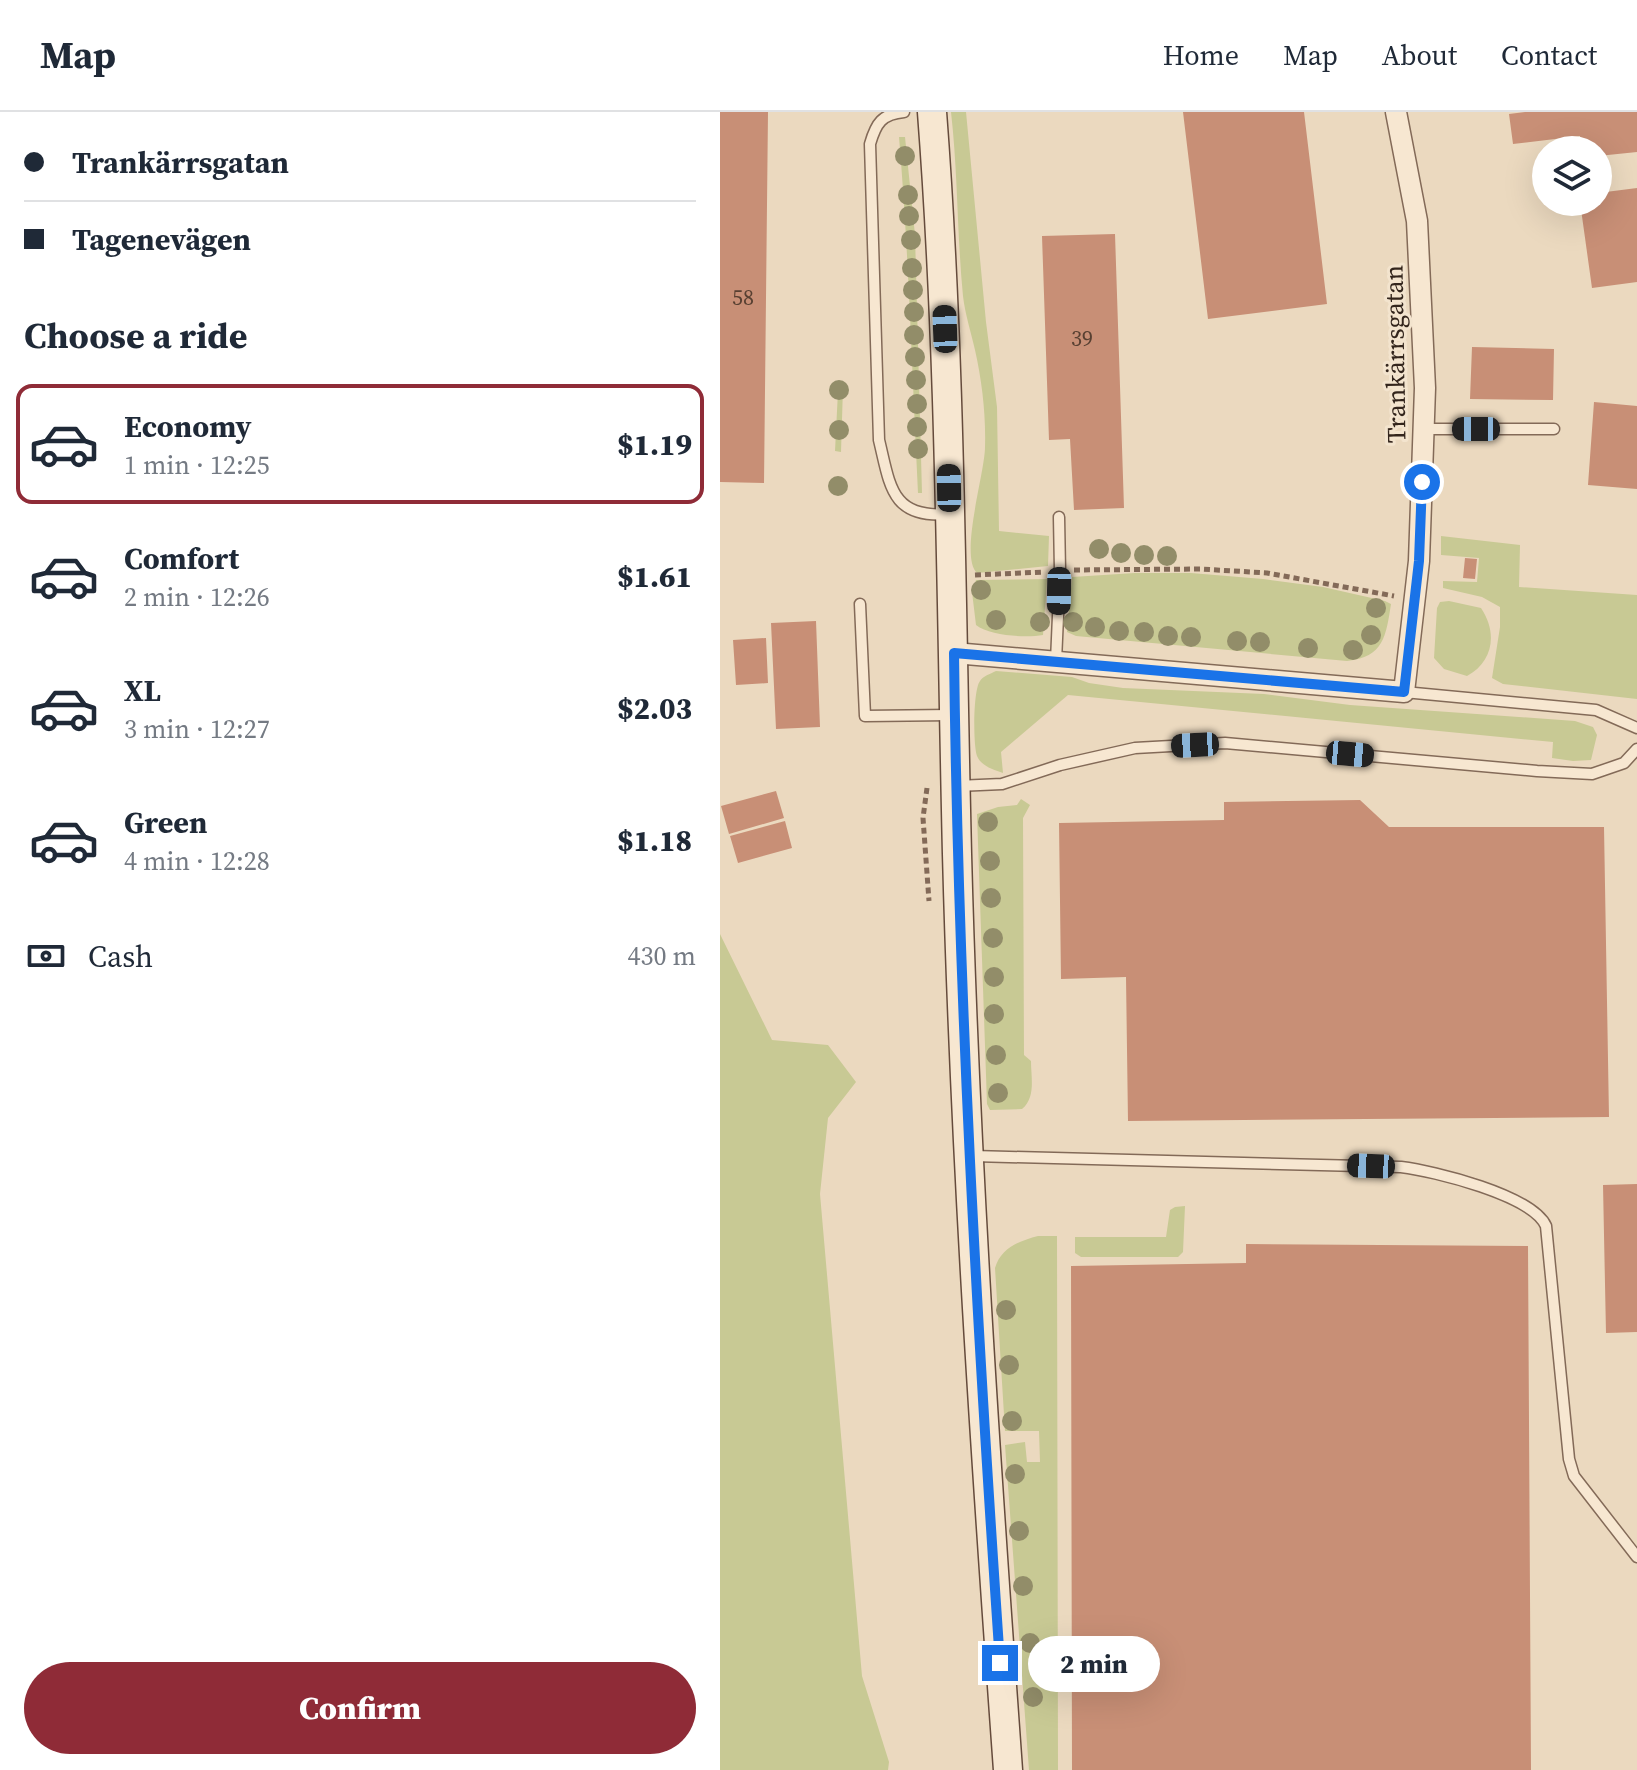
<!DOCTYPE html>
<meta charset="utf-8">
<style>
body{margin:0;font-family:"Source Serif 4",serif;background:#f2f2f3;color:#1f2937;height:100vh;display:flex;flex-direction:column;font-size:30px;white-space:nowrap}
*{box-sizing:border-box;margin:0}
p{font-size:26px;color:#747a83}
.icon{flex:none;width:44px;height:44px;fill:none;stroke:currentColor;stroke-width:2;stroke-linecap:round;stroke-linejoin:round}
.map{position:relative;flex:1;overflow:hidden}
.panel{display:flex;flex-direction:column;background:#fff;width:720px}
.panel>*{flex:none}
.top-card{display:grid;align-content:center;height:176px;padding:0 24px;background:#fff}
.controls{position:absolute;left:812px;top:24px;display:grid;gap:16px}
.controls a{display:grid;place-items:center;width:80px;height:80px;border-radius:50%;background:#fff;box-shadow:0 8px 32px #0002;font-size:40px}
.end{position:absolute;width:36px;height:36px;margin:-18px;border:10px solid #1a73e8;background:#fff;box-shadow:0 0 0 4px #fff}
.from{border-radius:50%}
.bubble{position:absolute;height:56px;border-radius:28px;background:#fff;box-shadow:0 8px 32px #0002;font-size:26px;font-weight:800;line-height:56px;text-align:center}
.car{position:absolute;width:24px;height:48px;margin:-24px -12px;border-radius:10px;box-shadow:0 0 6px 2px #0007;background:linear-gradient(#222 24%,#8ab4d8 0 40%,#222 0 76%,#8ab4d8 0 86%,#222 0)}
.top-card b{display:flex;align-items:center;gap:28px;height:76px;font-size:30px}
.top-card b+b{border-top:2px solid #e0e1e3}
.top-card i{width:20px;height:20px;background:#1f2937}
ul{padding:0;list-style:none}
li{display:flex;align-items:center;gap:24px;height:120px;margin:0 16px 12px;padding:0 8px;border:4px solid transparent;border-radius:16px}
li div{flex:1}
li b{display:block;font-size:30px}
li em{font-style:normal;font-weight:800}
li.current{border-color:#8f2b37}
li>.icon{width:72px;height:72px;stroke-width:1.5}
h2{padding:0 24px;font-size:36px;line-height:96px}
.pay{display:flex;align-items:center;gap:20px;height:88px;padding:0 24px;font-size:30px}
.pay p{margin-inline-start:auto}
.button{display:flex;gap:16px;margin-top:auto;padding:16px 24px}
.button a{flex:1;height:92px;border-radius:48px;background:#8f2b37;color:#fff;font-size:32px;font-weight:800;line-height:92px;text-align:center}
header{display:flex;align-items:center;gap:48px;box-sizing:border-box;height:112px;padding:0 40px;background:#fff;border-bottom:2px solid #e0e1e3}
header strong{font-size:38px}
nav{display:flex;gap:44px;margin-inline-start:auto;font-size:28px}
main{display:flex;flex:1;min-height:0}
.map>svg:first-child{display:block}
.green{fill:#c8c994}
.building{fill:#c88f76}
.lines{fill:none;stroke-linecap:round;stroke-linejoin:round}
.lane-casing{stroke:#836a58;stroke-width:13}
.street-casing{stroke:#836a58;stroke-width:23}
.secondary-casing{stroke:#654b3c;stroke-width:31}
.path{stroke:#836a58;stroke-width:5;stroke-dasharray:6 4;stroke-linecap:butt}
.lane{stroke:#f7e7d1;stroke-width:10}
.street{stroke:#f7e7d1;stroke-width:20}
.secondary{stroke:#f7e7d1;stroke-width:28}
.tree{fill:#928d69}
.route{stroke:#1a73e8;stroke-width:10}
.labels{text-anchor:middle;stroke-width:6;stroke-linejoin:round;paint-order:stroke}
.number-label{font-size:22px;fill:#584032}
.street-label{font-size:26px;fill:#33251c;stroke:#f3e4ce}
</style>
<header>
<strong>Map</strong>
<nav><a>Home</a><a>Map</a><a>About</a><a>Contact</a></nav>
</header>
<main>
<section class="panel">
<div class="top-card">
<b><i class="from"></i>Trankärrsgatan</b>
<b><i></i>Tagenevägen</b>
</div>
<h2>Choose a ride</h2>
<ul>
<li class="current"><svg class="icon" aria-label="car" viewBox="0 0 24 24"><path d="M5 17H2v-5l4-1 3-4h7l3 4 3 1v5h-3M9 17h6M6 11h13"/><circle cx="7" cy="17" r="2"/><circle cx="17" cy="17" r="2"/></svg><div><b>Economy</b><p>1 min · 12:25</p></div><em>$1.19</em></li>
<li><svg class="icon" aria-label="car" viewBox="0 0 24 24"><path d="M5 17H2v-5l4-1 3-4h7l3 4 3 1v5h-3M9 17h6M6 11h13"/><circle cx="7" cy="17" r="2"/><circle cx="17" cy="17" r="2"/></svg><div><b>Comfort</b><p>2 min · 12:26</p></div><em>$1.61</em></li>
<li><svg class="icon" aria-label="car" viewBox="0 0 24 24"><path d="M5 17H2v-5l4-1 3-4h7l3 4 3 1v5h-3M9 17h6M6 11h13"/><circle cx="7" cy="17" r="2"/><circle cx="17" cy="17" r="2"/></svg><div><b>XL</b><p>3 min · 12:27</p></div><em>$2.03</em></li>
<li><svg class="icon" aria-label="car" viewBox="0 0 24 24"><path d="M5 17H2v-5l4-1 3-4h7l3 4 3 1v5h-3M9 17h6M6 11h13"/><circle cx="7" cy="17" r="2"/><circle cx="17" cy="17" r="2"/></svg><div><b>Green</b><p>4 min · 12:28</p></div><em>$1.18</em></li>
</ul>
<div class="pay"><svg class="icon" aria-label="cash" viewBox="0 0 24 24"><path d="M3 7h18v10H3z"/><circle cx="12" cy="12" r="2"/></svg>Cash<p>430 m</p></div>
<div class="button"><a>Confirm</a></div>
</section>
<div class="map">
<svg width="917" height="1658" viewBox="0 0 917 1658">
<rect width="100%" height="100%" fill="#ebd9bf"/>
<path class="green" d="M231,0H246L266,210L277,295L279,419L329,424L328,454L257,461C239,444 265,361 265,335C266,303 262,269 255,238C251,220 245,202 243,184C237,123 238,61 231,0Z
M179,25H185L195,123L202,381H198C192,263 189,144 179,25Z
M123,275L121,340L115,339L118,279Z
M721,424L800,433L799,475L917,483V587L783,572L772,566L780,515V495L762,485L723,476V469L757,470L759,446L721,443Z
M415,461H471L543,467L603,475L665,489L671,492C666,524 664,545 627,549L356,524L347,520L352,465Z
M327,467L323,523C306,526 270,524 256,513L252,480L256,468Z
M729,489L761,496C778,521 773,550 747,564L724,557L714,546L717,496L720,490Z
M276,559L352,565L369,571L403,576L544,582L630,593L855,609L873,615L877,623L871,648L853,649L832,646L833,630L348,583L281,640L283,661C274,658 261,654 257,644C253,633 253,578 260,569C263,564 270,562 276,559Z
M301,687L310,693L303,706L304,943L311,949C311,966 316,985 302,997L270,998L267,992L257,702L278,695L297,693Z
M0,822L52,928L108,933L136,970L108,1006L100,1082L142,1564L169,1650L168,1658H0Z
M465,1094L463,1140L458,1145H361L355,1141V1125H446L450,1098L455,1095Z
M318,1124H337L338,1658H309L285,1333L305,1330L307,1350H320L319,1319H285L275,1156C281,1136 299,1129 318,1124Z"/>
<path class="building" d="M0,0H48L44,371L0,370Z
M463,0H584L607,192L488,207Z
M805,0H917V40L878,44V38H861L860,24L793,32L789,2Z
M917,76V170L872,176L860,90H878V81Z
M395,122L404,396L354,398L350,327L329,328L322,124Z
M752,235L834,237L833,288L750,287Z
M874,290L917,294V377L868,373Z
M745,446L757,447L755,467L743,466Z
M96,509L100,615L56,617L51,511Z
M46,526L48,571L16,573L13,528Z
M56,679L64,706L9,722L1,694Z
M640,688L669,715H884L889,1005L408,1009L406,865L341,867L339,711L504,708V690Z
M65,709L72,736L18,751L10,724Z
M917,1072V1220L886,1221L883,1073Z
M526,1132L808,1134L811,1658H352L351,1154L526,1151Z"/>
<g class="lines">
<defs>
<path id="lane" d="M184,0C162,2 156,11 150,32L159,328C170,373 171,407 228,402
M704,317H834
M140,492L145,604L231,603
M336,549L340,459L339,405
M684,580L876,598L917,616
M237,674L282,672L340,653L415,636L505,631L817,659L872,662L904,651L917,637
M253,1044L681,1055C714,1059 812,1083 826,1114L849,1347L854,1364L917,1445"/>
<path id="street" d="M234,541L684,580L699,449L705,276L697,109L676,0"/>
<path id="secondary" d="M212,0C231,247 231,494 237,742C245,1047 266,1353 288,1658"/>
</defs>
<use href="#lane" class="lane-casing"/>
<use href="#street" class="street-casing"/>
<use href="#secondary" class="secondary-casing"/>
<path class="path" d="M354,458L481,457L547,461L674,484
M255,463L324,460
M207,676L203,706L209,789"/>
<use href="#lane" class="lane"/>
<use href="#street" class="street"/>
<use href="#secondary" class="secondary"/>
</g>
<g class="tree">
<circle cx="185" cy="44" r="10"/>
<circle cx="188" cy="83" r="10"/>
<circle cx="189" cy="104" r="10"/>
<circle cx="191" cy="128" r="10"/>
<circle cx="192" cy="156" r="10"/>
<circle cx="193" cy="178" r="10"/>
<circle cx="194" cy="200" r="10"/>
<circle cx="194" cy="223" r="10"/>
<circle cx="195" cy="245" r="10"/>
<circle cx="196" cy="268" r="10"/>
<circle cx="119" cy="278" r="10"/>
<circle cx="197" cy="292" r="10"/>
<circle cx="197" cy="315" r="10"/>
<circle cx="119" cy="318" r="10"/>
<circle cx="198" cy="337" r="10"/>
<circle cx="118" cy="374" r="10"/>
<circle cx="379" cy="437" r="10"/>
<circle cx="401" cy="441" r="10"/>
<circle cx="424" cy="443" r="10"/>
<circle cx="447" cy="444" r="10"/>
<circle cx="261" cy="478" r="10"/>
<circle cx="656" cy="496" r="10"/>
<circle cx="276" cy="508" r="10"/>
<circle cx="320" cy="510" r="10"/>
<circle cx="353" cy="510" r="10"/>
<circle cx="375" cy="515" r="10"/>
<circle cx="399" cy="519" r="10"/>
<circle cx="424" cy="520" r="10"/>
<circle cx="651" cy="523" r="10"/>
<circle cx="448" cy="524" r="10"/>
<circle cx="471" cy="525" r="10"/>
<circle cx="517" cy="529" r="10"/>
<circle cx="540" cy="530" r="10"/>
<circle cx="588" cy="536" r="10"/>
<circle cx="633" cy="538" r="10"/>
<circle cx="268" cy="710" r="10"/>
<circle cx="270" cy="749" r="10"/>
<circle cx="271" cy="786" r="10"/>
<circle cx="273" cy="826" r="10"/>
<circle cx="274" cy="865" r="10"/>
<circle cx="274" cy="902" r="10"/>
<circle cx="276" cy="943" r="10"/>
<circle cx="278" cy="981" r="10"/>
<circle cx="286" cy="1198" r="10"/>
<circle cx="289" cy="1253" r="10"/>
<circle cx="292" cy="1309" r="10"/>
<circle cx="295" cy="1362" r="10"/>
<circle cx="299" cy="1419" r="10"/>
<circle cx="303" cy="1474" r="10"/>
<circle cx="310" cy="1531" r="10"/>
<circle cx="313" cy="1585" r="10"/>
</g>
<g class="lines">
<path class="route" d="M280,1551C257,1215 238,878 234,541L684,580L699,449L702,370"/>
</g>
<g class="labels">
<g class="number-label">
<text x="23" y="193">58</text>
<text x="362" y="234">39</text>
</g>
<g class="street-label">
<text transform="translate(675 242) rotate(-91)" y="9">Trankärrsgatan</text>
</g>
</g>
</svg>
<div class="controls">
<a><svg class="icon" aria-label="layers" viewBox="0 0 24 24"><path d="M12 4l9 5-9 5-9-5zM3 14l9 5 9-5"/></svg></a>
</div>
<i class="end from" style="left:702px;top:370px"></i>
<i class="end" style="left:280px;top:1551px"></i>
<div class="bubble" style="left:308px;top:1524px;width:132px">2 min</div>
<i class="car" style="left:225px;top:217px;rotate:358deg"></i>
<i class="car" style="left:756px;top:317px;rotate:270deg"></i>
<i class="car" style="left:229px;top:376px;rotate:359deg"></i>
<i class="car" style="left:339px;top:479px;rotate:181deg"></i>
<i class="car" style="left:475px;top:633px;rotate:267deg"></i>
<i class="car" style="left:630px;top:642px;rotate:95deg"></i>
<i class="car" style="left:651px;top:1054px;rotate:272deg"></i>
</div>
</main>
